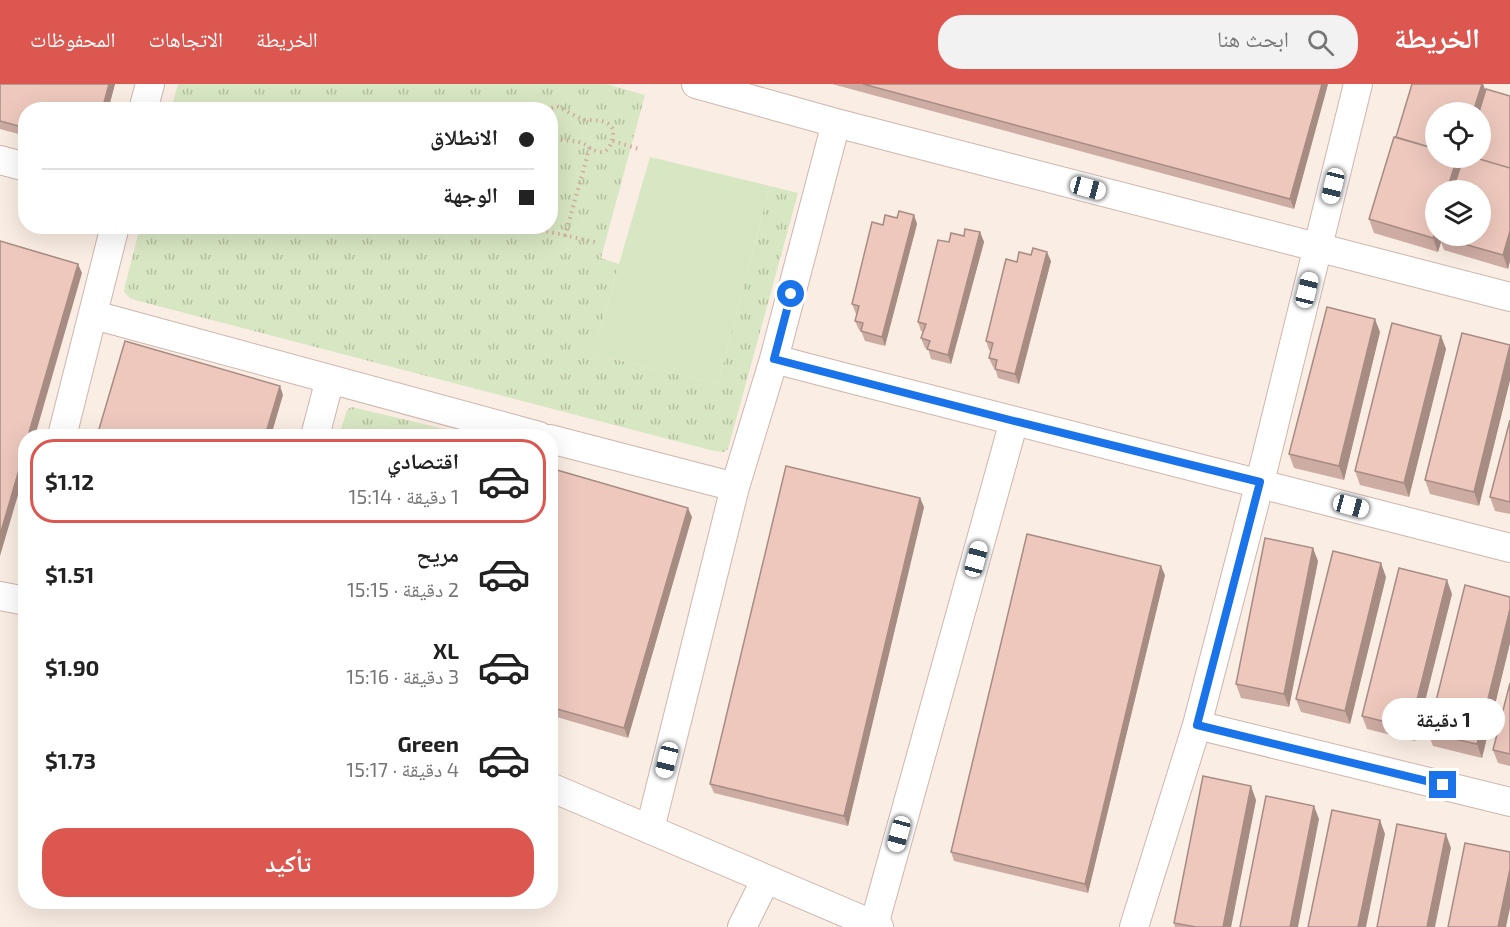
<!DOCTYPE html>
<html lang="ar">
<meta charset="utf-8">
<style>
body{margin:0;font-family:"Exo 2","Noto Naskh Arabic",sans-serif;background:#f2f2f2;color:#222;direction:rtl;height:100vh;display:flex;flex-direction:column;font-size:22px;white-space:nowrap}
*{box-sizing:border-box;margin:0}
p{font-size:20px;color:#767676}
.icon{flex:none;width:33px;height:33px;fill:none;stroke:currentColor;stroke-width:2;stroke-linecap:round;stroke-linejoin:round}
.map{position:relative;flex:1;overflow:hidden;direction:ltr}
.drawer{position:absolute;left:18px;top:345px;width:540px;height:480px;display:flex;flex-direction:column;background:#fff;border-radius:24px;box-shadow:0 6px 24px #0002;direction:rtl}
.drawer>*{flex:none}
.top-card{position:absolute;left:18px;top:18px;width:540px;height:132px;border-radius:24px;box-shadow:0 6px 24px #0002;direction:rtl;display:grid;align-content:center;height:132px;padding:0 24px;background:#fff}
.buttons{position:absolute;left:1425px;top:18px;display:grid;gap:12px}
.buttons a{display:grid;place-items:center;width:66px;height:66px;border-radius:50%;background:#fff;box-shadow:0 6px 24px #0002;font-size:30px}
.end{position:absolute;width:27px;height:27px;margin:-14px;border:8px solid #1a73e8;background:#fff;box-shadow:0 0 0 3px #fff}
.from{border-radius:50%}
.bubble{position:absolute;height:42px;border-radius:21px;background:#fff;box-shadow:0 6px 24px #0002;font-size:20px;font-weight:700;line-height:42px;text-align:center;direction:rtl}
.car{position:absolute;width:18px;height:36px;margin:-18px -9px;border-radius:8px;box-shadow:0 0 4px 2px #0007;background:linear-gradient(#fff 24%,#345 0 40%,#fff 0 76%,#345 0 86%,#fff 0)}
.top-card b{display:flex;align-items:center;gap:21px;height:57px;font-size:22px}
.top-card b+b{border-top:2px solid #e0e0e0}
.top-card i{width:15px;height:15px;background:#222}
ul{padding:10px 0 0;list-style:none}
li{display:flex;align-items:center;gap:18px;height:84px;margin:0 12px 9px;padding:0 12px;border:3px solid transparent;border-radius:24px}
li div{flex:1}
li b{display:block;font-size:22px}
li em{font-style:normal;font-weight:700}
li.selected{border-color:#dc5750}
li>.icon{width:54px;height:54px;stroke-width:1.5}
.action{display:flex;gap:12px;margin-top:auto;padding:12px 24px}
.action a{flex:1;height:69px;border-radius:24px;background:#dc5750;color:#fff;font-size:24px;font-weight:700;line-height:69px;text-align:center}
header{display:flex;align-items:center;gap:36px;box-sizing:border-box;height:84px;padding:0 30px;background:#dc5750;color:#fff}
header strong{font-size:28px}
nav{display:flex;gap:33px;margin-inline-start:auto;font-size:21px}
.search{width:420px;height:54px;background:#f2f2f2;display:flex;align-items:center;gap:15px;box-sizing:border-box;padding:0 21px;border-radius:24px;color:#767676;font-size:22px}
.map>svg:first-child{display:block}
.green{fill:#d8e7c3}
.park{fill:url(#park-tufts)}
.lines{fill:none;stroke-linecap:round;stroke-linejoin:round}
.minor-casing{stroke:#cdb6ae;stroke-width:30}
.path{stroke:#d2aba0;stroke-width:4;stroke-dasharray:1.5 4.5;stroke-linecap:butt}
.minor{stroke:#fff;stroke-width:28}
.wall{fill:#cdaca3}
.shaded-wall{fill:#a78c84}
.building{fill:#eec8bd;stroke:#a78c84;stroke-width:1.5}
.route{stroke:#1a73e8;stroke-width:8}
</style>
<header>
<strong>الخريطة</strong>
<div class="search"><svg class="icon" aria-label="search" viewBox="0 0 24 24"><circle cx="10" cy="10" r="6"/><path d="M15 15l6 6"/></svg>ابحث هنا</div>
<nav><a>الخريطة</a><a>الاتجاهات</a><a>المحفوظات</a></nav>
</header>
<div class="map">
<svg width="1510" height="843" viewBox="0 0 1510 843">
<defs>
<pattern id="park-tufts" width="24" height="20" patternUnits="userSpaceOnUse" patternTransform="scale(1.5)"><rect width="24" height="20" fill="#d8e7c3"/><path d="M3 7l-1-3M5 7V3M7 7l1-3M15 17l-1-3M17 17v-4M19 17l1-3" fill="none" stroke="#b4bea0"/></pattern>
</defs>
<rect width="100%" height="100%" fill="#faede3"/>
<path class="green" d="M650,73L770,102L718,300L593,270Z"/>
<path class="park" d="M178,0H606L645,11L601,174L619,180L593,270L718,300L770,102L798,109L728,365L724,368L714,367L131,215L124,208L125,202L140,143L550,142V26L171,25Z
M351,323L356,324L474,352H339L347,326Z"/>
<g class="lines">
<defs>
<path id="minor" d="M696,0L836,39L1510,213
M143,26L150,0
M0,76L26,83
M94,231L539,352
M774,275C1019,339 1265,399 1510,464
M62,352L115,142
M315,352L330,295
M550,355L735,403
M0,512L26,517
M1197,641L1510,718
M550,703L879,843
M650,745L735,403L774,275L836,39
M874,841L1014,337
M742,843L766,795
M1134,843L1197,641L1260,398L1358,0"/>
</defs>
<use href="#minor" class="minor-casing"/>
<path class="path" d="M546,26L556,22C565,25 573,32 582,35C593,38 606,33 613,45C614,53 610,73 596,67C590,65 587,60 579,58C570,56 559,57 550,53
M613,57L639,65
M461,142H469
M523,142L595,158
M565,152L590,62"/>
<use href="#minor" class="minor"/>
</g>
<path class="wall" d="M0,0H115L108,26H26V52L0,45Z
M832,0H1328L1294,125Z
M1483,0L1485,7L1510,12V177L1508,185L1444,166L1441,158L1438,168L1374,149L1369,135L1396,53Z
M914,131L917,140L885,262L865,257L861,247L859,246L855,237L857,230H856L852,220L883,141L897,134Z
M980,148L984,158L951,280L931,275L928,264H925L921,254L923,248L921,247L918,238L949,158L964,152Z
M1051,177L1019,300L998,294L995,284L993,283L989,274L991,267L989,266L986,257L1017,178Z
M1380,248L1344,396L1294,384L1289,370Z
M1441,252L1446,265L1409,413L1360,401L1355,387Z
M1510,261V296L1479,422L1430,410L1425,396Z
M1510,336V430L1495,427L1490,413Z
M550,384L692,433L628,654L550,631Z
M920,414L924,423L848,742L714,709L710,700Z
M1318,477L1289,623L1241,614L1236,600Z
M1165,491L1088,809L954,777L951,768Z
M1386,493L1350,640L1301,628L1296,615Z
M1452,510L1415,657L1367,645L1362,632Z
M1510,513V559L1482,674L1433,662L1428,649Z
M1510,599V682L1498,679L1493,666Z
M1256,716L1231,843H1175L1174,839Z"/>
<path class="shaded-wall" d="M109,0H115L108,26H102Z
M1322,0H1328L1294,125L1290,115Z
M1482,0H1483L1486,8L1480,28H1473Z
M1457,74H1458L1462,85L1456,106H1447Z
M914,131L917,140L885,262L882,253Z
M1436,145V152H1443L1439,153L1441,158L1438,168L1433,154Z
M1510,147V177L1508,185L1503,171Z
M980,148L984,158L951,280L948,271Z
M1047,168L1051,177L1019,300L1015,290Z
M78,180L82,189L35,352H28Z
M1375,235L1380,248L1344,396L1339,382Z
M1441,252L1446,265L1409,413L1404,399Z
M1510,262V296L1479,422L1474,408Z
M280,302L283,311L271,352H265Z
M26,362V384L0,472V451Z
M920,414L924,423L848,742L844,732Z
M688,424L692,433L628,654L624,644Z
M1313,464L1318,477L1289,623L1284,610Z
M1381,479L1386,493L1350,640L1345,627Z
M1161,482L1165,491L1088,809L1085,800Z
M1447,496L1452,510L1415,657L1410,644Z
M1510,525V559L1482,674L1477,660Z
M1251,702L1256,716L1231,843H1223Z
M1314,722L1319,735L1298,843H1290Z
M1380,736L1385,750L1366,843H1358Z
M1446,750L1451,764L1435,843H1427Z
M1510,785V824L1506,843H1498Z"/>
<path class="building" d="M0,0H109L102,26H26V44L0,37Z
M863,0H1322L1290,115Z
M1412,0H1482L1473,28H1436V65L1396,53Z
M1486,5L1510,12V84L1476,74H1480V28H1479Z
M1394,53L1436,65V74H1457L1447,106H1436V145L1433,154L1369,135Z
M1463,74H1476L1510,84V147L1503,171L1439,153L1440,152H1480V106H1453Z
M899,127L914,131L882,253L861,247L863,239L855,237L859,222L852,220L872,138L883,141L885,131L897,134Z
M965,145L980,148L948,271L927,265L930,257L921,254L926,240L918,238L938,156L949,158L951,149L964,152Z
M0,157L78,180L28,352H26V362L0,451Z
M1033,164L1047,168L1015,290L995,285L997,276L989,274L993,259L986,257L1006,175L1017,178L1019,168L1031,171Z
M1327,223L1375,235L1339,382L1289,370Z
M1392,239L1441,252L1404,399L1355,387Z
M1462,249L1510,261L1474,408L1425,396Z
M125,257L280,302L265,352H97Z
M1510,336V418L1490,413Z
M786,382L920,414L844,732L710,700Z
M550,384L688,424L624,644L550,623Z
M1027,450L1161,482L1085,800L951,768Z
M1265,454L1313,464L1284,610L1236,600Z
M1333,467L1381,479L1345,627L1296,615Z
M1399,484L1447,496L1410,644L1362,632Z
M1465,501L1510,513V525L1477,660L1428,649Z
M1510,599V670L1493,666Z
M1203,692L1251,702L1223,843H1196L1174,839Z
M1266,712L1314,722L1290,843H1240Z
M1332,726L1380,736L1358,843H1308Z
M1397,740L1446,750L1427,843H1377Z
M1465,759L1510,768V785L1498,843H1448Z"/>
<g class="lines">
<path class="route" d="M791,210L774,275L1014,337L1260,398L1197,641L1443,701"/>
</g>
</svg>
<div class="buttons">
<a><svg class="icon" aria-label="locate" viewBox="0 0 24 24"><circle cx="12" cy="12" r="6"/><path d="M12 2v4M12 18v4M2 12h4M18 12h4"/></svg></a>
<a><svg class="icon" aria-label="layers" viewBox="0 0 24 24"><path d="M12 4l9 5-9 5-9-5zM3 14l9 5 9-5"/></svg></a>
</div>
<i class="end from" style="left:791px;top:210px"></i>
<i class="end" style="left:1443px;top:701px"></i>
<div class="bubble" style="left:1382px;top:614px;width:123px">1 دقيقة</div>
<i class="car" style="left:1333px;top:102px;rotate:194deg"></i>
<i class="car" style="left:1088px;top:104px;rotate:105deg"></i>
<i class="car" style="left:1307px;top:206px;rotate:14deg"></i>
<i class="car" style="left:1351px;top:422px;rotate:105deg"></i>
<i class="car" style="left:976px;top:475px;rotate:15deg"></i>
<i class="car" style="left:667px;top:676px;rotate:194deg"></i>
<i class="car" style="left:899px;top:750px;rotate:195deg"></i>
<div class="top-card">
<b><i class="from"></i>الانطلاق</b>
<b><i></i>الوجهة</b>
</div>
<section class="drawer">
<ul>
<li class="selected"><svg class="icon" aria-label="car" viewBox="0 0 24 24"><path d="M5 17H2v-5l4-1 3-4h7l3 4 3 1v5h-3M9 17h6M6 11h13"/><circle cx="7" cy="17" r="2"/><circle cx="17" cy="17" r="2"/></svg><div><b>اقتصادي</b><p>1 دقيقة · 15:14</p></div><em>$1.12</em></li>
<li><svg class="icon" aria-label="car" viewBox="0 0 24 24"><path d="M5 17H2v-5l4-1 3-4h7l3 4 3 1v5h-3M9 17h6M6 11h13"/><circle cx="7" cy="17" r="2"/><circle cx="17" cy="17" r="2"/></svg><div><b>مريح</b><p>2 دقيقة · 15:15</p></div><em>$1.51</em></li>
<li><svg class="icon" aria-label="car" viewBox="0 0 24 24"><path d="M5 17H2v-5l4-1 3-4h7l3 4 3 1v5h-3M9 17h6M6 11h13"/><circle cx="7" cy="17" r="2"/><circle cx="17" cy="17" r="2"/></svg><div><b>XL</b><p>3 دقيقة · 15:16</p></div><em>$1.90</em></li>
<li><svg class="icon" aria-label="car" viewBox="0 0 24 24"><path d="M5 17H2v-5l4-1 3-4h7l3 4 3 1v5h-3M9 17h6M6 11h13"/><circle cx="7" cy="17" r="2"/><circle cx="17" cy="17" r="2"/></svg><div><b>Green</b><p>4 دقيقة · 15:17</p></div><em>$1.73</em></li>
</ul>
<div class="action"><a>تأكيد</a></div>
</section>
</div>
